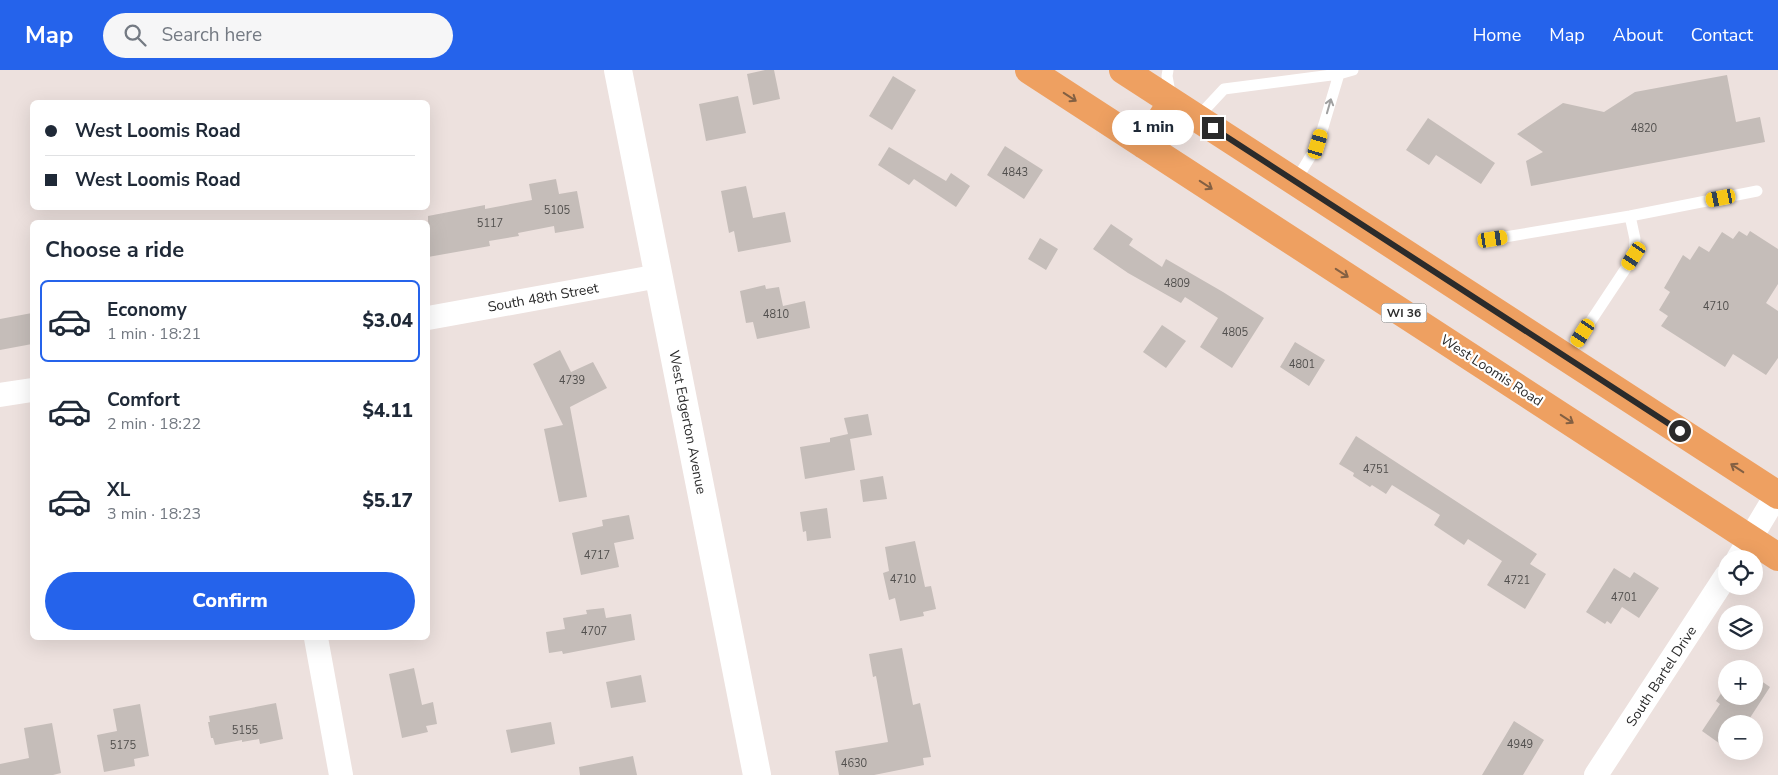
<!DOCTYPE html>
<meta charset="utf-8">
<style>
body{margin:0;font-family:"Nunito Sans",sans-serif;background:#f6f6f7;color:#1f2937;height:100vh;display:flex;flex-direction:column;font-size:19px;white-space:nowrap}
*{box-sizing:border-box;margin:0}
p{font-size:16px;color:#747a83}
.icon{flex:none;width:28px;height:28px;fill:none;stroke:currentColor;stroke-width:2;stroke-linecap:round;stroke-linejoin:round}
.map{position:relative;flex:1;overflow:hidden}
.sheet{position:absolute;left:30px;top:150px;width:400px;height:420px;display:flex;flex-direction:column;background:#fff;border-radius:8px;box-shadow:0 5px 20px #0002}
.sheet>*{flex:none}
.banner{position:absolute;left:30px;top:30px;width:400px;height:110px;border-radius:8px;box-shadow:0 5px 20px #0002;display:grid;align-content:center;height:110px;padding:0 15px;background:#fff}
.tools{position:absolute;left:1718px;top:480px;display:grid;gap:10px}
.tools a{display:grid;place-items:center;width:45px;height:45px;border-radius:50%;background:#fff;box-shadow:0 5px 20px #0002;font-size:25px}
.end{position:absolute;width:22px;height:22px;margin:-11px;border:6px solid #2b2b2b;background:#fff;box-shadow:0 0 0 2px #fff}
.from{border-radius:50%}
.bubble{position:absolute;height:35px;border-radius:18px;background:#fff;box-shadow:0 5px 20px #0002;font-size:16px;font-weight:800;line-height:35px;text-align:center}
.car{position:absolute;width:15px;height:30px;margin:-15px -8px;border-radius:6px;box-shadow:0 0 4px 1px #0007;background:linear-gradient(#f5c518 24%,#345 0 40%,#f5c518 0 76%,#345 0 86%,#f5c518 0)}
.banner b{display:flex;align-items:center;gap:18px;height:48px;font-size:19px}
.banner b+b{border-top:1px solid #e0e1e3}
.banner i{width:12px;height:12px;background:#1f2937}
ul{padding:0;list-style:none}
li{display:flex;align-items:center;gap:15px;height:82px;margin:0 10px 8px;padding:0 5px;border:2px solid transparent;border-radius:8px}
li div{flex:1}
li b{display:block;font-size:19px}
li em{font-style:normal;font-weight:800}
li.current{border-color:#2563eb}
li>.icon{width:45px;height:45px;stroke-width:1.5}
h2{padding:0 15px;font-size:22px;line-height:60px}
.primary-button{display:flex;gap:10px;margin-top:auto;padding:10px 15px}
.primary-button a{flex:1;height:58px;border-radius:30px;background:#2563eb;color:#fff;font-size:20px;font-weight:800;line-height:58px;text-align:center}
header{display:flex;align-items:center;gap:30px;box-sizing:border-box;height:70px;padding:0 25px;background:#2563eb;color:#fff}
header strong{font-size:24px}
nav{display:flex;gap:28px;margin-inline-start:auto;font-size:18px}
.search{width:350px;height:45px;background:#f6f6f7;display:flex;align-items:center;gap:12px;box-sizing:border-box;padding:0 18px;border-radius:28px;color:#747a83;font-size:19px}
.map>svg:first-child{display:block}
.building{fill:#c5bdb9}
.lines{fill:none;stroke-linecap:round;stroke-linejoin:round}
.lane{stroke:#fff;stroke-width:11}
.street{stroke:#fff;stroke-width:24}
.secondary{stroke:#fff;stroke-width:28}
.primary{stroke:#eea061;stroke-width:28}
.oneway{stroke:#836043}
.oneway2{stroke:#a0a0a0}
.route{stroke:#2b2b2b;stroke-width:6}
.labels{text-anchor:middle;stroke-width:4.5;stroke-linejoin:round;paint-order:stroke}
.number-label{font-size:11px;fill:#52504e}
.shield{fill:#fff;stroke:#6b6b6b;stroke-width:1}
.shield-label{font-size:12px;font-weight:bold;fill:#2b2b2b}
.street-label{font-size:14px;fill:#2b2b2b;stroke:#fff}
</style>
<header>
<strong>Map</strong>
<div class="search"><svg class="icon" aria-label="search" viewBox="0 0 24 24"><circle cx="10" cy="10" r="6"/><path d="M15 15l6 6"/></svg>Search here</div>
<nav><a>Home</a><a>Map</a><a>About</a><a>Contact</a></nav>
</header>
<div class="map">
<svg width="1778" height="705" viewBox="0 0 1778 705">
<rect width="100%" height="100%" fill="#ede1de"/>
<path class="building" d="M765,0H774L780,29L753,35L747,4Z
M1727,5L1736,52L1760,47L1765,72L1531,116L1526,91L1543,82L1517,64L1563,33L1604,42L1635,22Z
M893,6L916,20L892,60L869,46Z
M738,26L746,63L706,71L699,34Z
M1428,48L1495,93L1481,114L1436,85L1429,95L1406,80Z
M1005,76L1043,100L1024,129L987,105Z
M889,77L946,111L951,103L970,116L956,137L914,109L909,115L878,95Z
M556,109L559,124L577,121L584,158L555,163L554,156L518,163L519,166L489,171L490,176L428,187V146L485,135V139L532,130L529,114Z
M746,116L753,148L785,142L791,172L738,182L734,161L729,163L721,121Z
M1111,154L1133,169L1129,175L1162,197L1166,189L1223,222L1264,248L1232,298L1200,277L1218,248L1185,227L1181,233L1128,203L1093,179Z
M1739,161L1747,166L1750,161L1778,179V214L1766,233L1778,241V288L1766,305L1733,284L1725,297L1661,256L1668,246L1659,240L1670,222L1664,218L1683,185L1690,190L1699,176L1709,182L1722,162L1733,169Z
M1040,168L1058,179L1046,200L1028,189Z
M765,215L766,219L779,217L783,236L805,231L810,258L757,269L753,252L746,253L740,221Z
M32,243V274L0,280V249Z
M1162,255L1186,271L1166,298L1143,282Z
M1295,272L1325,290L1309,316L1280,297Z
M560,280L571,302L593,292L607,318L570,337L587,427L559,432L544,359L563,355L533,294Z
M868,344L872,365L850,369L855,400L805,409L800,377L830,372V368L848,364L844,348Z
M1356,366L1537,484L1530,494L1546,504L1525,539L1487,515L1502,491L1468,469L1464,475L1434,455L1440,445L1392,415L1386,424L1372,415L1370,417L1353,406L1354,403L1339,394Z
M883,406L887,429L863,432L860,410Z
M827,438L831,468L807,471L806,461L803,462L800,442Z
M629,445L634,469L614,473L619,497L581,505L572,463L603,456L602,450Z
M915,471L925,517L931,516L936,539L923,542L924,546L900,551L895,528L889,530L883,503L889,501L885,477Z
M1614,498L1630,508L1634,502L1659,518L1639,548L1622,537L1611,554L1607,551L1605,554L1586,542Z
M604,538L606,548L631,544L635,570L563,584L562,581L549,583L546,562L565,559L563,548L587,544L586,540Z
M902,578L913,635L920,633L931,687L923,688L924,695L874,705H839L835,681L888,672L876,606L873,607L869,584Z
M414,598L422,635L433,632L437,654L426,656L428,662L402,668L389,604Z
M641,605L646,632L611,638L606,612Z
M1754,606L1770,617L1746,654H1726V678L1702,661L1720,634L1716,631L1726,616V626H1754Z
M276,633L283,669L260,674L259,669L242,672V670L215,675L213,668H211L208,652H210L209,646Z
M140,634L149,686L134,689L135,696L104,702L97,665L117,661L113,639Z
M1514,651L1544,670L1523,705H1482Z
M551,652L555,674L511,683L506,660Z
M52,653L61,703L53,705H0V694L29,688L24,658Z
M633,686L637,705H580L579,697Z"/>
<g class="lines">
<path class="lane" d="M1168,0L1167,6L1171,28
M1197,48L1224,19L1339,4L1353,0
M1295,112L1318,74L1339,4
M1493,169L1630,146
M1567,287L1634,186L1635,169L1630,146L1757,121"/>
<path class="street" d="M428,248L659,206
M0,325L32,320
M1738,489L1777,424
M316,568L341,705
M1596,705L1726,506"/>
<path class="secondary" d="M618,0L757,705"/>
<path class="primary" d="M1029,0L1778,487
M1123,0L1778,425
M1144,75L1172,32"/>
</g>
<defs><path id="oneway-shaft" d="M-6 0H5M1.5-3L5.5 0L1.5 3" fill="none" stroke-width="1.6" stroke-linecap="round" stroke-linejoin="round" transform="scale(1.25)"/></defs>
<g class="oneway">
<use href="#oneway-shaft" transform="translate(1070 27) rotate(33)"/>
<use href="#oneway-shaft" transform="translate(1206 115) rotate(33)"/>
<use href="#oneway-shaft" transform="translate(1342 203) rotate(33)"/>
<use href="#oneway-shaft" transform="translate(1567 349) rotate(33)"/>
<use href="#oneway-shaft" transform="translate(1737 398) rotate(-147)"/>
</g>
<use class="oneway2" href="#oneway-shaft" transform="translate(1329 36) rotate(-74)"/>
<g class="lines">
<path class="route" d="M1213,58L1680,361"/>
</g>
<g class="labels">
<g class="number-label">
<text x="1644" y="62">4820</text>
<text x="1015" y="106">4843</text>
<text x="557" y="144">5105</text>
<text x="490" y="157">5117</text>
<text x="1177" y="217">4809</text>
<text x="1716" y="240">4710</text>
<text x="776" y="248">4810</text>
<text x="1235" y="266">4805</text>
<text x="1302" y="298">4801</text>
<text x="572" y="314">4739</text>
<text x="1376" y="403">4751</text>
<text x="597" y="489">4717</text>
<text x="903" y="513">4710</text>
<text x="1517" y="514">4721</text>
<text x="1624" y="531">4701</text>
<text x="594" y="565">4707</text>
<text x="245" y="664">5155</text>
<text x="1520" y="678">4949</text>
<text x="123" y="679">5175</text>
<text x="854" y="697">4630</text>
</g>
<rect class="shield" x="1381.5" y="233.5" width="45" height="19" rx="4"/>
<g class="shield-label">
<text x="1404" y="247">WI 36</text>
</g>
<g class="street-label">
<text transform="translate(543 227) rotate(-10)" y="5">South 48th Street</text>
<text transform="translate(1492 300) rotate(33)" y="5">West Loomis Road</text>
<text transform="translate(688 352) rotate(79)" y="5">West Edgerton Avenue</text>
<text transform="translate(1661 606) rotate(-57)" y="5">South Bartel Drive</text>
</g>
</g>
</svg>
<div class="tools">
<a><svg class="icon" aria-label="locate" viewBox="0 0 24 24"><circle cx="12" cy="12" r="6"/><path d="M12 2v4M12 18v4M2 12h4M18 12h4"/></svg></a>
<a><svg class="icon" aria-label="layers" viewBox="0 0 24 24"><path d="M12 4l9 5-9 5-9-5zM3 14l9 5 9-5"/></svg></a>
<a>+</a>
<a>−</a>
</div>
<i class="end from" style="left:1680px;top:361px"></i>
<i class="end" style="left:1213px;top:58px"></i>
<div class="bubble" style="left:1112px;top:40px;width:82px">1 min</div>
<i class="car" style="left:1318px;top:74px;rotate:17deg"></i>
<i class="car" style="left:1721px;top:128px;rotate:259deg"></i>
<i class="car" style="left:1493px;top:169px;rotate:81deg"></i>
<i class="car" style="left:1634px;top:186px;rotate:213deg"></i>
<i class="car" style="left:1583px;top:263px;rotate:213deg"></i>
<div class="banner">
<b><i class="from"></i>West Loomis Road</b>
<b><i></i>West Loomis Road</b>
</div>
<section class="sheet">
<h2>Choose a ride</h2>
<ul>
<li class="current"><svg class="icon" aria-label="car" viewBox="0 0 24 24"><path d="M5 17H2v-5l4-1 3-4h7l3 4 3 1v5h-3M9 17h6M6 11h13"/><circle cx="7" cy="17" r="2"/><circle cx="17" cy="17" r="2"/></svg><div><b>Economy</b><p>1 min · 18:21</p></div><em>$3.04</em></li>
<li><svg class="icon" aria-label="car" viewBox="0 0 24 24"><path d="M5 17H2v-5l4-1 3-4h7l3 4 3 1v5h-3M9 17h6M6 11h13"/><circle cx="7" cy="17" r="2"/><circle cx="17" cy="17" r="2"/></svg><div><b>Comfort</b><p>2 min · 18:22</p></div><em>$4.11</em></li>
<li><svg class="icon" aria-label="car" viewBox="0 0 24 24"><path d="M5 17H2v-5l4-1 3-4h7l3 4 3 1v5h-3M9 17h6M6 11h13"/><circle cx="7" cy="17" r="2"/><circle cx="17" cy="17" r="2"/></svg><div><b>XL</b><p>3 min · 18:23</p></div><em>$5.17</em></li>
</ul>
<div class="primary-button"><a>Confirm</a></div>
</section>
</div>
